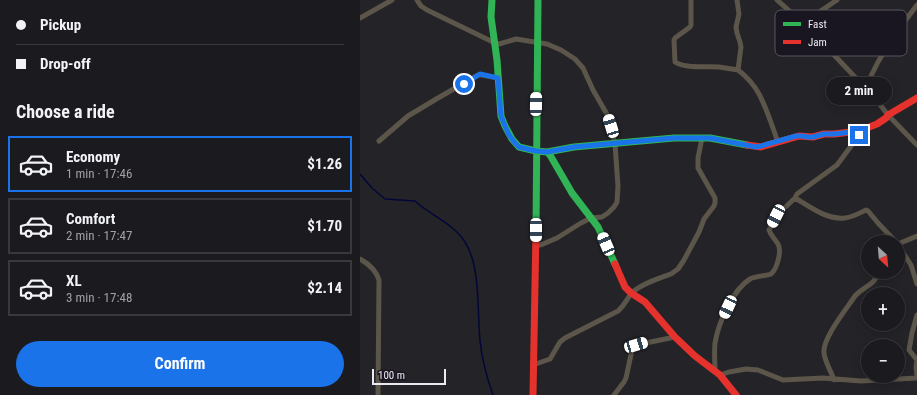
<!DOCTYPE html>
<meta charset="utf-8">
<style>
body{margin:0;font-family:"Roboto Condensed",sans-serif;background:#28272b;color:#f1f3f6;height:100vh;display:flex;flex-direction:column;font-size:15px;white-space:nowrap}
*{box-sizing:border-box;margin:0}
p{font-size:13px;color:#a0a1a4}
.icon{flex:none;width:22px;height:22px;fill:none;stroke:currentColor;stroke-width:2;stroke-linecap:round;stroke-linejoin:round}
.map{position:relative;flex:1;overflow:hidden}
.sheet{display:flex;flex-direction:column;background:#1b1a1e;width:360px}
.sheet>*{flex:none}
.guide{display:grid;align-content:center;height:88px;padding:0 16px;background:#1b1a1e}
.needle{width:26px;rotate:154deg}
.controls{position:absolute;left:501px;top:235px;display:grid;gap:8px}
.controls a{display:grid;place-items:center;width:44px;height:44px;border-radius:50%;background:#1b1a1e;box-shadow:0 2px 10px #0003,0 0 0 1px #39383c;font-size:20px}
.scale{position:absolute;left:12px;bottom:10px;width:74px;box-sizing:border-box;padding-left:4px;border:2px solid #ebe9f1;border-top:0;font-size:11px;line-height:14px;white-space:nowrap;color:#ebe9f1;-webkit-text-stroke:3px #1a1621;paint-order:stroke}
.end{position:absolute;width:18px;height:18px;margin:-9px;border:5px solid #1a73e8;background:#fff;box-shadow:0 0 0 2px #fff}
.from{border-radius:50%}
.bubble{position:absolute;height:28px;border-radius:14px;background:#1b1a1e;box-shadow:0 2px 10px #0003,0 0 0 1px #39383c;font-size:13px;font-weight:700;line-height:28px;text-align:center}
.car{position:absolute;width:12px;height:24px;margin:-12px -6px;border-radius:5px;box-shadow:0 0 3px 1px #0007;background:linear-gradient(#fff 24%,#345 0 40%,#fff 0 76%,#345 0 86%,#fff 0)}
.guide b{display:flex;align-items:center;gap:14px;height:38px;font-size:15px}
.guide b+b{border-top:1px solid #39383c}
.guide i{width:10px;height:10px;background:#f1f3f6}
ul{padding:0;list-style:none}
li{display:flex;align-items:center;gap:12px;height:56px;margin:0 8px 6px;padding:0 8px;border:2px solid #39383c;border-radius:0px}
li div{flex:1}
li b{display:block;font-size:15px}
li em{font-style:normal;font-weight:700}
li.active{border-color:#1a73e8}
li>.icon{width:36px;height:36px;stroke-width:1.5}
h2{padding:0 16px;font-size:18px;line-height:48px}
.primary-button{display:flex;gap:8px;margin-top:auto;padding:8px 16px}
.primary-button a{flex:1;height:46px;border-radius:24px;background:#1a73e8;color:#fff;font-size:16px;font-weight:700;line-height:46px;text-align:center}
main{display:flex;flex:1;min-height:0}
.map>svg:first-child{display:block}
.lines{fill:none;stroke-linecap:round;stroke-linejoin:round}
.stream{stroke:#030738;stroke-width:1.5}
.street{stroke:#5c5549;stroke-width:5}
.fast{stroke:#30b455;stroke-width:7}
.jam{stroke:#e5322d;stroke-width:7}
.route{stroke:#1a73e8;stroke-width:5}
.key{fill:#1a1621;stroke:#59555f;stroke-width:1}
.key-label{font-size:11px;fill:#ebe9f1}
</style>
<main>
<section class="sheet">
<div class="guide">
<b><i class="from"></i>Pickup</b>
<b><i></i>Drop-off</b>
</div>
<h2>Choose a ride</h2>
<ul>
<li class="active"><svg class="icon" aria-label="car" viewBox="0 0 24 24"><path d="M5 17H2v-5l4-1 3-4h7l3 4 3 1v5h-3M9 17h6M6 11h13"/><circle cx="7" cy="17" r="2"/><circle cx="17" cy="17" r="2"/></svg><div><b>Economy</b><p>1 min · 17:46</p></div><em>$1.26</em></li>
<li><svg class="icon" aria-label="car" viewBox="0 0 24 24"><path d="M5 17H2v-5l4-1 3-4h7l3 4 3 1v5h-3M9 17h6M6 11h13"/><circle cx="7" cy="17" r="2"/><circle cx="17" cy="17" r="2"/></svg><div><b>Comfort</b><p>2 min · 17:47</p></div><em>$1.70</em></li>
<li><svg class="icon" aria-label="car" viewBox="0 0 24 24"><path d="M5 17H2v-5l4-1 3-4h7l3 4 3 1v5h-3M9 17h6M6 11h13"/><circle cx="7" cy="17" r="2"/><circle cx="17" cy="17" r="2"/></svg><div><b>XL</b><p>3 min · 17:48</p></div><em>$2.14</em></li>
</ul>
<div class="primary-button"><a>Confirm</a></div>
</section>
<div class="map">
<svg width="557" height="395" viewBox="0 0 557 395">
<rect width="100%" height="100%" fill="#242328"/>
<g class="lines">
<path class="stream" d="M0,174L12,188L25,199L55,201C70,215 94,224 105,242C121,267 117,312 120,341C122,360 127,378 133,395"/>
<path class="street" d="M57,0L61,6L67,10L135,43L139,44L156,39L187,44L201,50L215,59L223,68L233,90L248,116L255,144L258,186L257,202L254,207L248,213L242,217L231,218L221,223L197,238L183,244L176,246
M331,0V25L330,27L315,38L314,40L315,62C326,69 346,66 359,67C365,68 372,69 378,70
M377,0L379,14L376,27L377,33L380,42L381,47L378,70C386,76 394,85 399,94C407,109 412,126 418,142
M417,0L443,23L454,34L515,98L528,115L557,145
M0,18L32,0
M443,23L477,0
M505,88L518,62L532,38L557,5
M499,131L497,138L477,165L437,194L435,198C450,207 467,220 485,218C493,217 500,213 506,210L508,211L518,223L536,242
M19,141L48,116L78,98L118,75H122L138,78
M538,244L557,236
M538,245L551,265L557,284
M0,259C9,264 16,270 19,280L18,395
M557,315L552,333L549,350L557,360L556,367L557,376
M173,365L190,359L200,342L205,338L258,311C265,305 266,300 271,294C278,285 300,278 311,274L318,269L324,260L339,232L344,219L354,206L355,203V198L338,168V158L342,138
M355,372C355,362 354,353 355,343C358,324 373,289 390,279C395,276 406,276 411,274C417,269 422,251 418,244C415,239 411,236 409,230L416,216L435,198
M360,375L369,372L386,369L398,370L423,380L463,378L501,381L557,378
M474,380C471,371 465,362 464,353C462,339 487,308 495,296C504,286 514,286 519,272
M254,395L264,382L266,378L272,350L276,345L315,337"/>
<path class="fast" d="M132,0L131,17L137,60L141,116L145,126L152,139L159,147L176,151L187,152L190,155L212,193L238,227L255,264
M187,152L214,147L314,138H350L387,145
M176,230L178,0"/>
<path class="jam" d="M387,145L401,147L439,136L453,137L464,134H474L499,131L517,124L526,118L528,115L557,98
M255,264L265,287L271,293L285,302L315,337L335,356L360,375L376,395
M173,395L176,230"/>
</g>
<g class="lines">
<path class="route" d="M104,84L120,74L138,78L141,116L145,126L149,135L155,143L159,147L163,148L176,151L187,152L214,147L314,138H350L396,147L401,146L436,136H443L447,137H453L464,134H474L500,131L499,135"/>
</g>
<rect x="415" y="10" width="132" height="46" rx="6" class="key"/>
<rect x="423" y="22" width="18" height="4" fill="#30b455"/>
<rect x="423" y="40" width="18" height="4" fill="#e5322d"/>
<g class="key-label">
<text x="448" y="28">Fast</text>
<text x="448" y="46">Jam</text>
</g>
</svg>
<div class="controls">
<a><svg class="needle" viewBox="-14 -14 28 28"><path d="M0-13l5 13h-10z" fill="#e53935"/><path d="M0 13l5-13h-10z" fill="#a0a1a4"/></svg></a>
<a>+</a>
<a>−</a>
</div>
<div class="scale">100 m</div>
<i class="end from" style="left:104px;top:84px"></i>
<i class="end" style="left:499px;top:135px"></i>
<div class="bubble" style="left:466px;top:77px;width:66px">2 min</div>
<i class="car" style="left:176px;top:104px;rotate:1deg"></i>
<i class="car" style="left:251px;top:126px;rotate:343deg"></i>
<i class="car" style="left:416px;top:216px;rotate:207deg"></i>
<i class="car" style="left:176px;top:230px;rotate:180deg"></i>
<i class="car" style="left:246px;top:244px;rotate:337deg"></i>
<i class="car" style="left:368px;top:307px;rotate:205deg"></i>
<i class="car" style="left:276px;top:345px;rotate:74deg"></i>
</div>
</main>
